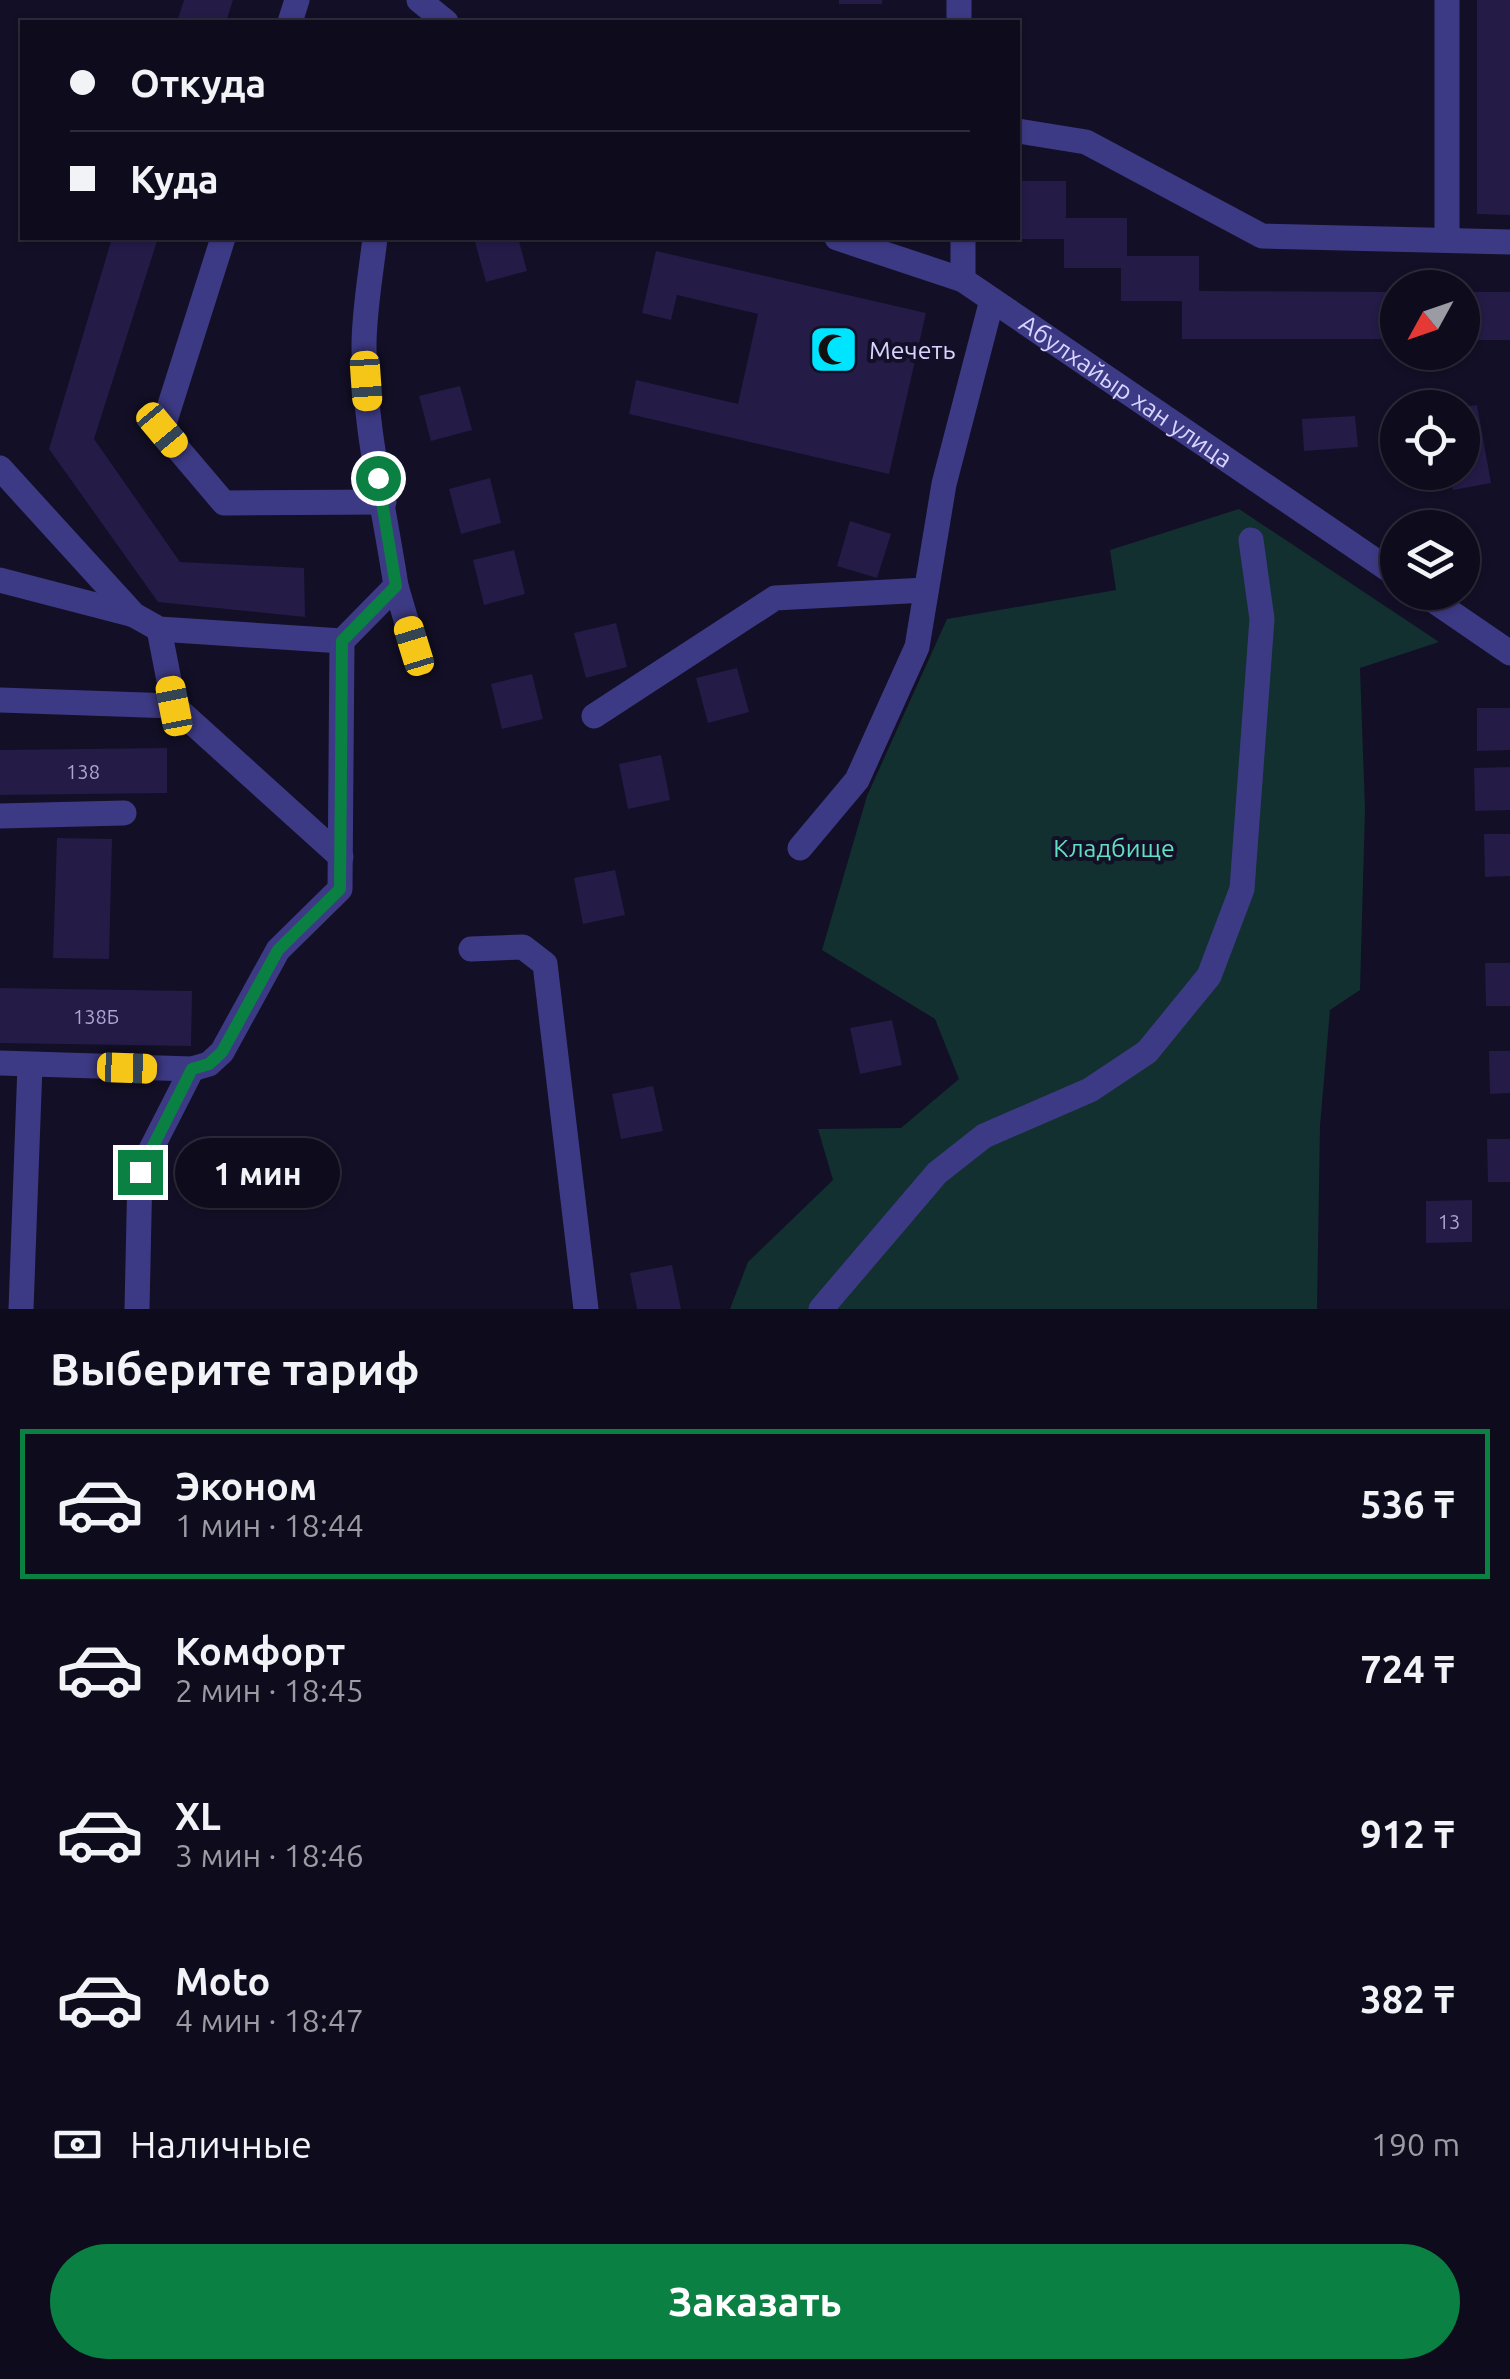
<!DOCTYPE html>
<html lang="ru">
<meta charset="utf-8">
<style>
body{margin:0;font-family:Ubuntu,sans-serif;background:#1c1929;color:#f1f3f6;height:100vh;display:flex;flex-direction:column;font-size:38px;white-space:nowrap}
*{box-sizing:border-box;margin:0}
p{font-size:32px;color:#9b9ba3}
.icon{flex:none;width:55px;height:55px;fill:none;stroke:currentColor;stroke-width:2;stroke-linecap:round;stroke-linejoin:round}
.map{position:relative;height:1309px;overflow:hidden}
.details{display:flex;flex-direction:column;background:#0e0b1c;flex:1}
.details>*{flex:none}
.banner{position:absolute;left:20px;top:20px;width:1000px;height:220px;border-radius:0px;box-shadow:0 2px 8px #0004,0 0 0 2px #2e2b3b;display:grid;align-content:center;height:220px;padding:0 50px;background:#0e0b1c}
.needle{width:65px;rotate:230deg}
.tools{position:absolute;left:1380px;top:270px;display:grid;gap:20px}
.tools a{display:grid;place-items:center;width:100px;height:100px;border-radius:50%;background:#0e0b1c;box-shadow:0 2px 8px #0004,0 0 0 2px #2e2b3b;font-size:50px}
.end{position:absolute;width:45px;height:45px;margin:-22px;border:12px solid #0b8043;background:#fff;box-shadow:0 0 0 5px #fff}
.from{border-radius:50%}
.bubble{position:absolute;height:70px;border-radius:35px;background:#0e0b1c;box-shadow:0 2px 8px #0004,0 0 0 2px #2e2b3b;font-size:32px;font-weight:700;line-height:70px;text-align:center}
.car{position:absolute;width:30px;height:60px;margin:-30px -15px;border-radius:12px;box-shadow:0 0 8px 2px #0007;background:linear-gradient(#f5c518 24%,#345 0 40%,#f5c518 0 76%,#345 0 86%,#f5c518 0)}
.banner b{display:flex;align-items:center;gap:35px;height:95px;font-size:38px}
.banner b+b{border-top:2px solid #2e2b3b}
.banner i{width:25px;height:25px;background:#f1f3f6}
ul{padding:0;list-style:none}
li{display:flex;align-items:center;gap:30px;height:150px;margin:0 20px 15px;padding:0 30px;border:5px solid transparent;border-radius:0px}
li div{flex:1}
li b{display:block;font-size:38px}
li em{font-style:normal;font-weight:700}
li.on{border-color:#0b8043}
li>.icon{width:90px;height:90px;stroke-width:1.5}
h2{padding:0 50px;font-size:45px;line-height:120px}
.pay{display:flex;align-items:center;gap:25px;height:110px;padding:0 50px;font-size:38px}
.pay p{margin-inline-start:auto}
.action{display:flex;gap:20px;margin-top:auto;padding:20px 50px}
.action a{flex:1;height:115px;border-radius:60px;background:#0b8043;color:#fff;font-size:40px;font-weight:700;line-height:115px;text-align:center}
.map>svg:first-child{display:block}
.green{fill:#12302f}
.building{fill:#241b47}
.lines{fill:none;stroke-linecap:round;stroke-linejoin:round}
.minor{stroke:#3d3a85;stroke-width:25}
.route{stroke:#0b8043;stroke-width:12}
.labels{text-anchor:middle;stroke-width:8;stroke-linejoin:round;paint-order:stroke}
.number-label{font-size:20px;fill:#aca6d1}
.poi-label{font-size:25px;fill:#d9d4ff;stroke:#130f26;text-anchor:start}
.street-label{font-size:25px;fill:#d9d4ff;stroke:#130f26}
.park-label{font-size:25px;fill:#5fe0c0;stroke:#130f26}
</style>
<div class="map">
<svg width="1510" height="1309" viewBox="0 0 1510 1309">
<rect width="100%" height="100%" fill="#130f26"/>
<path class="green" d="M1239,509L1439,642L1360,668L1365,809L1360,990L1330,1010L1320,1126L1317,1309H730L748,1262L833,1180L818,1129L901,1128L959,1079L935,1019L822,950L867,796L947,619L1116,590L1110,550Z"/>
<path class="building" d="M184,0H233L226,22H177Z
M839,0H882V4H839Z
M1477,0H1510V215L1477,214Z
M1018,181H1066V218H1127V256H1199V291L1398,292V339H1182V301H1121V268H1064V239H1018Z
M112,238H158L94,439L180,562L304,568L305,617L158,602L49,449Z
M474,238H518L527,271L486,282Z
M656,251L926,313L889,474L629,414L636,380L738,404L758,314L677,295L671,320L642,313Z
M1462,292H1510V340H1462Z
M460,386L472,430L431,441L419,396Z
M1477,405L1491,483L1453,490L1450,472H1462V407Z
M1355,416L1358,447L1304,451L1302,419Z
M490,478L501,523L461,534L449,489Z
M850,521L891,534L877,578L837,566Z
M514,550L525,594L484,605L473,560Z
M616,623L627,667L586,678L574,633Z
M737,668L749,712L708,723L696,678Z
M532,674L543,719L502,729L491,684Z
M1477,708H1510V750L1477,751Z
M167,748V793L0,795V750Z
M661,755L670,800L628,809L619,764Z
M1510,767V810L1475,811L1474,768Z
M1484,834H1510V876L1485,877Z
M57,838L112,839L109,959L53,958Z
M615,870L625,915L583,924L574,878Z
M1485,963H1510V1006H1486Z
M0,988L192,991L191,1046L0,1043Z
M892,1020L902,1065L860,1074L850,1028Z
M1489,1051H1510V1093L1490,1094Z
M653,1086L663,1131L621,1139L612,1094Z
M1487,1139H1510V1182H1488Z
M1472,1200V1242L1426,1243V1201Z
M672,1265L681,1309H637L630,1273Z"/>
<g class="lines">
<g class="minor">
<path d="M419,0L446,22"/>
<path d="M959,0V22"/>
<path d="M1447,0V240"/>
<path d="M290,22L297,0"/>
<path d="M1018,131L1086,142L1262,236L1510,242"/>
<path d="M223,238L162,430L224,503L384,502"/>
<path id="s1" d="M837,238L963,280L1398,576"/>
<path d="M963,238V280"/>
<path d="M0,468L134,615L159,629L342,641L396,586C384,506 364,427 364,346C364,311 371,273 375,238"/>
<path d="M0,580L134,615"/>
<path d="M396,586L414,647"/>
<path d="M1421,592L1510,653"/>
<path d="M159,629L174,706L341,857"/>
<path d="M0,700L174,706"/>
<path d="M594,716L775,598L926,590"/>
<path d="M0,816L124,813"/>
<path d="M800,848L857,780L917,647L944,484L992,300"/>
<path d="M471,949L523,947L545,964L586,1309"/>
<path d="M0,1063L192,1069L209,1064L222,1052L278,950L340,889L342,641"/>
<path d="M21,1309L30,1065"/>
<path d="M137,1309L140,1171L192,1069"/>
<path d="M821,1309L937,1173L984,1136L1090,1090L1147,1052L1209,976L1242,889L1262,619L1251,540"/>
</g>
</g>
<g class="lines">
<path class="route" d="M140,1172L192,1069L209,1064L222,1052L278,950L340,889L342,641L396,586L378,478"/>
</g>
<defs>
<symbol id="mosque-square" viewBox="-11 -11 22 22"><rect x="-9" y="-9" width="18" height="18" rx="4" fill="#00e5ff" stroke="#130f26"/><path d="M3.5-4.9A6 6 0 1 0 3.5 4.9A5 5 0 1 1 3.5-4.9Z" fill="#111"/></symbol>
</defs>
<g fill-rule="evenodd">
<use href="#mosque-square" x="806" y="322" width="55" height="55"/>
</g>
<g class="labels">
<g class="number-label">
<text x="83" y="779">138</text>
<text x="96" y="1024">138Б</text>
<text x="1449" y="1229">13</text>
</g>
<g class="poi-label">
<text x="869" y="359">Мечеть</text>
</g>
<g class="street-label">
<text dy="9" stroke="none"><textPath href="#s1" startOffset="330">Абулхайыр хан улица</textPath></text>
</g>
<g class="park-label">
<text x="1114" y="857">Кладбище</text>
</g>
</g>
</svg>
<div class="tools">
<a><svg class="needle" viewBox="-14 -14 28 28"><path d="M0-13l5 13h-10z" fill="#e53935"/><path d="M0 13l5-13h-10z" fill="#9b9ba3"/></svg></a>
<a><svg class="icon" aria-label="locate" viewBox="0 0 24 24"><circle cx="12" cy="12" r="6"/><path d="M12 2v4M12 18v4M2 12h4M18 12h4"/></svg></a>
<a><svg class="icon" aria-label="layers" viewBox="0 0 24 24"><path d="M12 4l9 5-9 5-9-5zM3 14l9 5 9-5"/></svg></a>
</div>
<i class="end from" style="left:378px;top:478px"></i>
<i class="end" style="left:140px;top:1172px"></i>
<div class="bubble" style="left:175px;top:1138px;width:165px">1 мин</div>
<i class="car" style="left:366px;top:381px;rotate:176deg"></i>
<i class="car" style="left:162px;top:430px;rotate:140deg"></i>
<i class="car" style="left:414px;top:646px;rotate:343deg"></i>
<i class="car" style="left:174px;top:706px;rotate:349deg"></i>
<i class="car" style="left:127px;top:1068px;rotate:92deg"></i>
<div class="banner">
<b><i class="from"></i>Откуда</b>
<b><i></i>Куда</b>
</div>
</div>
<section class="details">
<h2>Выберите тариф</h2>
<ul>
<li class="on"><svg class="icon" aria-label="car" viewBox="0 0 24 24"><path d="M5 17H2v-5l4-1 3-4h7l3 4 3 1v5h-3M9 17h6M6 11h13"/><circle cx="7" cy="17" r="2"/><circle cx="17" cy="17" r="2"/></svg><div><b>Эконом</b><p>1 мин · 18:44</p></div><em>536 ₸</em></li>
<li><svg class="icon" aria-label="car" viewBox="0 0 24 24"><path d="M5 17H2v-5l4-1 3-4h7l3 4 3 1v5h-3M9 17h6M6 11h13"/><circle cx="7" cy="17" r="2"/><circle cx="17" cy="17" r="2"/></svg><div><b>Комфорт</b><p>2 мин · 18:45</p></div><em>724 ₸</em></li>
<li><svg class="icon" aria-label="car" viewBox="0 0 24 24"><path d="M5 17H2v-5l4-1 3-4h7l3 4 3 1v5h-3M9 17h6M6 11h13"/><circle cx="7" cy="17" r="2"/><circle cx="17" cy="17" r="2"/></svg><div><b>XL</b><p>3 мин · 18:46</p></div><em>912 ₸</em></li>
<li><svg class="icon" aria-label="car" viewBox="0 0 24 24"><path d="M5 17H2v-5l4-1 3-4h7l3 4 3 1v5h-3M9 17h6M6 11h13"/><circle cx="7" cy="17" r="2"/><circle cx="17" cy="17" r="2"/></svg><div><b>Moto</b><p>4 мин · 18:47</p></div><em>382 ₸</em></li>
</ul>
<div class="pay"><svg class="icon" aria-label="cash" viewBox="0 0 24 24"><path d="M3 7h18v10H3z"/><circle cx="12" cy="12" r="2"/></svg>Наличные<p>190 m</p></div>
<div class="action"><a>Заказать</a></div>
</section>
